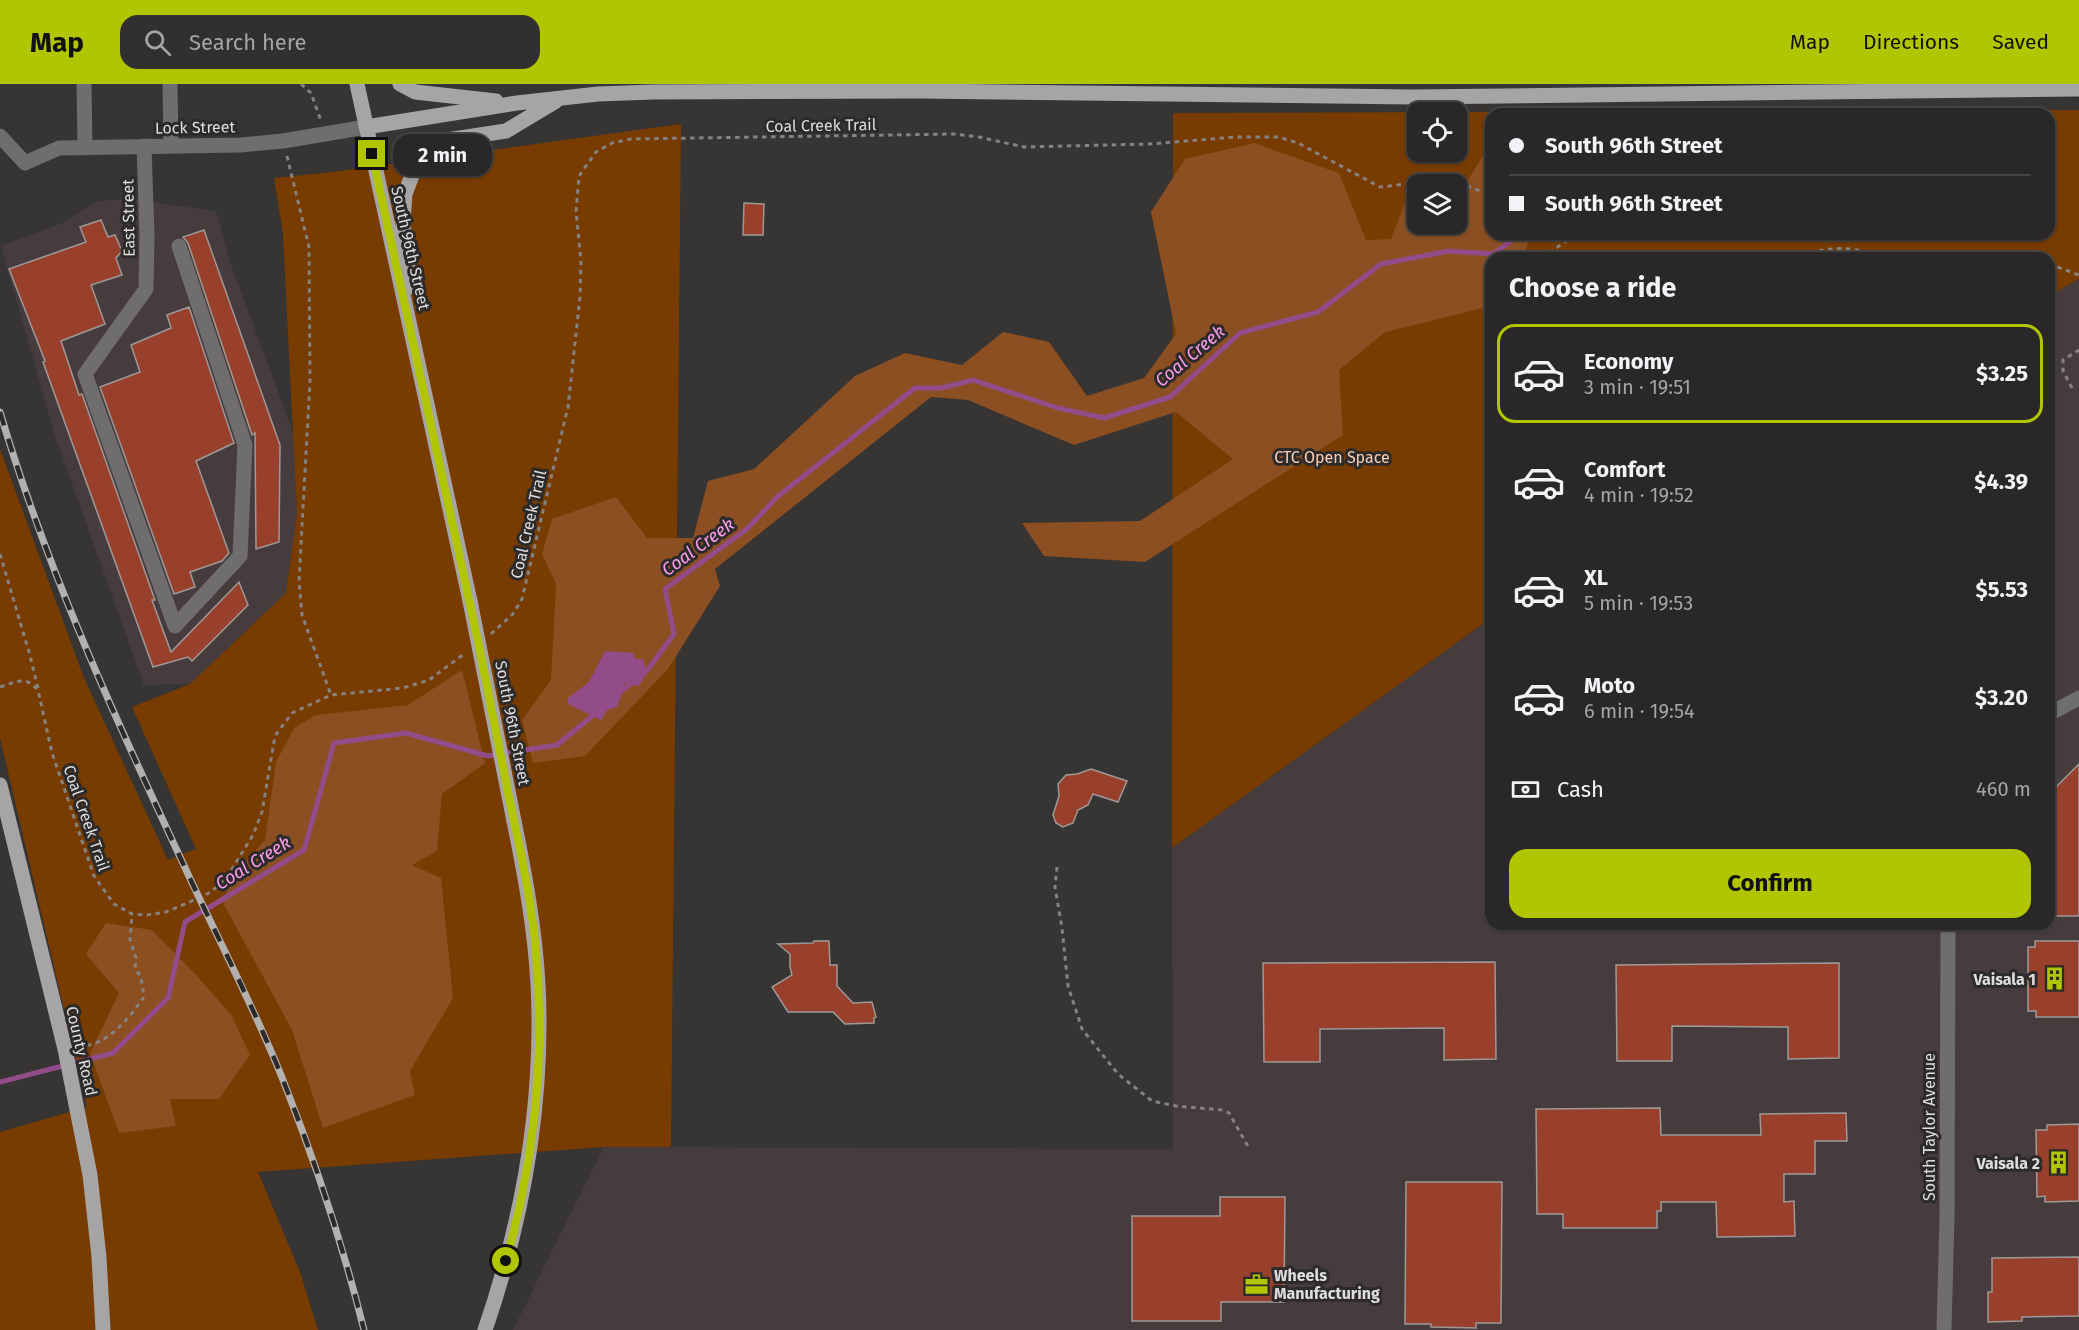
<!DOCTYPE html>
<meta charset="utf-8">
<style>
body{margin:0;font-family:"Fira Sans",sans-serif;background:#312f2f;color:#f1f3f6;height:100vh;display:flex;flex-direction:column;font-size:22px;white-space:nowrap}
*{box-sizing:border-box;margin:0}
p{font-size:20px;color:#a5a5a7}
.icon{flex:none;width:33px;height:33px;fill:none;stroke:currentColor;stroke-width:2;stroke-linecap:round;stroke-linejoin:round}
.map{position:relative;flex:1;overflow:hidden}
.sheet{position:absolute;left:1485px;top:168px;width:570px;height:678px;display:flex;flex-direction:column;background:#292727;border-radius:18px;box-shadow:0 2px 4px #0004,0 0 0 2px #454444}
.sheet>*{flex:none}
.top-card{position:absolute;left:1485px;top:24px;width:570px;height:132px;border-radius:18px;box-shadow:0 2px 4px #0004,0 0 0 2px #454444;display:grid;align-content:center;height:132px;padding:0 24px;background:#292727}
.buttons{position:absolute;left:1407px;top:18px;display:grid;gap:12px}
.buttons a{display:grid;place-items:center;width:60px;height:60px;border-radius:12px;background:#292727;box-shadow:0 2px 4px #0004,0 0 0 2px #454444;font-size:30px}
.end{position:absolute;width:27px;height:27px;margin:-14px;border:8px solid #b1c500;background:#111;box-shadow:0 0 0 3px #111}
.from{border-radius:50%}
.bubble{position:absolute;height:42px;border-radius:18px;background:#292727;box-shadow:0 2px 4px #0004,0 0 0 2px #454444;font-size:20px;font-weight:700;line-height:42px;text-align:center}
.top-card b{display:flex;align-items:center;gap:21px;height:57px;font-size:22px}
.top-card b+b{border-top:2px solid #454444}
.top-card i{width:15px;height:15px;background:#f1f3f6}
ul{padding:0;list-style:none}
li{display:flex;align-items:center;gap:18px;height:99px;margin:0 12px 9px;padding:0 12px;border:3px solid transparent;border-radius:18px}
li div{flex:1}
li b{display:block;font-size:22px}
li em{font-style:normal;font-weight:700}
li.selected{border-color:#b1c500}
li>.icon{width:54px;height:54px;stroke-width:1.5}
h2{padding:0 24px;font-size:27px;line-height:72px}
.pay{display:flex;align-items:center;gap:15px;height:66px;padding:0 24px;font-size:22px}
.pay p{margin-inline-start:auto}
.button{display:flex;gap:12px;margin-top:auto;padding:12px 24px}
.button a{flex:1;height:69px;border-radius:18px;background:#b1c500;color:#111;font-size:24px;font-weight:700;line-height:69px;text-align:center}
header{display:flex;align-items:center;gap:36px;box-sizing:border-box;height:84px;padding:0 30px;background:#b1c500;color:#111}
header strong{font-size:28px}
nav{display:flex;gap:33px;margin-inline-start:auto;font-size:21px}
.search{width:420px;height:54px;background:#312f2f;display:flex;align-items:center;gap:15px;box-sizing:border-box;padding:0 21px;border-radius:18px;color:#a5a5a7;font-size:22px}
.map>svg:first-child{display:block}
.built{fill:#473c3d}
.green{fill:#783b00;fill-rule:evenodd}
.forest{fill:#8b4f22}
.water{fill:#924c89}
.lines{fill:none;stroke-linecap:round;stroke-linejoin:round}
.stream{stroke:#924c89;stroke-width:5}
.building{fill:#99402c;stroke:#9d9999;stroke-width:1.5}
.path{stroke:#858282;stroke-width:3;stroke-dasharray:4.5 4.5;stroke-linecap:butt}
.minor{stroke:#6f6d6e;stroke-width:15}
.major{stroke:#a7a4a5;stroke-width:15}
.rail-casing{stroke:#b3b0b0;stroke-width:7}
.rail{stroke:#2d2a2a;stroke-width:4.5;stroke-dasharray:14;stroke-linecap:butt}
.major-bridge{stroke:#a7a4a5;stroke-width:15}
.route{stroke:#b1c500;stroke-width:8}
.labels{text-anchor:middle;stroke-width:6;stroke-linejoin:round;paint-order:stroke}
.street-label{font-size:16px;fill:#dfdddd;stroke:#2d2a2a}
.park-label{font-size:16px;fill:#facfb3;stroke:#2d2a2a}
.poi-label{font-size:16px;font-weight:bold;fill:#dfdddd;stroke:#2d2a2a;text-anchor:end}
.water-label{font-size:18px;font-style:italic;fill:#fc9cef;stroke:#2d2a2a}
</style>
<header>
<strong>Map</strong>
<div class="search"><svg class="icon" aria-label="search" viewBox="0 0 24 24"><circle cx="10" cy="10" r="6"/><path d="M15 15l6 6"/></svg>Search here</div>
<nav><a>Map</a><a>Directions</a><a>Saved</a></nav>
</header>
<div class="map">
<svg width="2079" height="1246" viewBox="0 0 2079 1246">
<rect width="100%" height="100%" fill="#373434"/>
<path class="built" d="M126,115L216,127L231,181L293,348L297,429L286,509L190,600L144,601L55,352L1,162L63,139L97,117Z
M2079,195V1246H513L604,1063L1173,1065L1172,764L1491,534V840H2049V212Z"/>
<path class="green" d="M2079,26V195L2049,212V174H1491V534L1172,764L1173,29ZM1418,28H1456V68H1418ZM1491,30H2049V150H1491ZM1418,100H1456V140H1418Z
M681,40L671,1063H604L258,1088L300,1188L318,1246H0V1048L87,1023L0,654V365L84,594L168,776L196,765L132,623L190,600L286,509L297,429L283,150L274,94L333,88Z"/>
<path class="forest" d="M1254,59L1339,89L1366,156L1391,155L1407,114L1417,113L1418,140H1456L1457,108L1461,107L1489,62L1491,63V150H1531L1523,174H1491V222L1385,248L1339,286L1343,351L1145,478L1044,472L1022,439L1140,437L1233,375L1176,328L1074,361L968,316L931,313L715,485L720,502L668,585L585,672L533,679L522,636L551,596L556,500L542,470L552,435L616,413L647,454H693L708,397L754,385L855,292L905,269L962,281L1003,248L1049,258L1087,312L1144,294L1176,250L1151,128L1185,75Z
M462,586L485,679L442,710L437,767L412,781L441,794L453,914L410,987L415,1011L323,1044L292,946L223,819L231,794L265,756L276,678L294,644L316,631L408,621Z
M106,839L152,846L198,893L232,932L250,971L219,1015H170L176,1042L119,1049L90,969L119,909L86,870Z"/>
<path class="water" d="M605,567L633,569L635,575H643L646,590L639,602L625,599L617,623L607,626L601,636L568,620V614L589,598Z"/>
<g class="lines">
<path class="stream" d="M641,591L649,584L674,550L665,505L748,444L777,413L915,304H941L973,296L1058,324L1104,334L1170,313L1240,249L1318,228L1381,180L1449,167L1493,170L1521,150
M618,610L634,597
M0,998L113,969L168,914L185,838L304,766L334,659L406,649L488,672L557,661L597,628"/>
</g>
<path class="building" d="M744,119L764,120L763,151H743Z
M101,136L108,153L115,151L122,167L116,174L122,191L91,201L105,240L61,257L79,311L82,310L155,516H152L171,568L239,498L248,521L192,577L188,573L153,583L43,278L45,277L9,185L86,158L80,143Z
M204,146L280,361L279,458L256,465L255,349L252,351L188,159L183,153Z
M189,223L234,359L196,377L229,469L222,477L190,488L195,503L174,510L100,303L140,288L131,261L171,244L167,231Z
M2079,680V832H2049V710Z
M1091,685L1127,697L1118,718L1093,710L1088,721L1078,726L1073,739L1063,743L1056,739L1053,731L1059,712L1058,700L1066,691L1077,690Z
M814,857H829L830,881H837V902L853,919L872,918L876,933L874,934V939L845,940L833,928H788L772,903L792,891L790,883V870L778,860L813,859Z
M2035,857H2079V933H2036V927H2028V863H2035Z
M1495,878L1496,975L1444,976V944L1320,945V978H1264L1263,879Z
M1839,879V974L1788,975V943L1672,942V977H1617L1616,881Z
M1660,1024L1661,1051H1761L1760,1030L1846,1029L1847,1057H1815V1090H1784V1118L1794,1117L1795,1152L1717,1153L1716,1118H1661V1127H1657V1144H1563V1130H1537L1536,1025Z
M2079,1040V1117L2045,1118V1112L2037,1113L2036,1046H2047V1041Z
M1406,1098H1502L1501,1239H1476V1244L1431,1243V1240H1405Z
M1220,1113H1285L1284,1218H1221V1237H1132V1132H1220Z
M2079,1173V1232L2022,1233V1237L1988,1238V1208H1992V1174Z"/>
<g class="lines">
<path class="path" d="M301,0L311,9L321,37
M287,72L309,163L310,297L299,497L302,531L331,611
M1542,174L1576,150
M1793,174C1826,163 1851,160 1883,174
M1982,174C1998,169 2017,168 2033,174
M2049,180L2079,191
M2072,304L2063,287V276L2079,266
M0,470L29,568L38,604
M491,550L513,530L522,515L568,323L580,213L581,177L576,127L579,92L596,68L612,59L631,55L953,50L979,53L1024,63L1150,60L1235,53H1278L1298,59L1380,103L1450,95L1480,107L1491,109
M0,603C17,598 25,591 38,606L52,669L94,792L114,820L132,830L147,831L166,828L194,816L211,808L227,793L253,751L262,728L275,652L292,629L331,611L403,604L429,596L464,570
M1057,783L1055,803L1062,844L1068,902L1082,945L1118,990L1152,1017L1176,1022L1223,1026L1229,1029L1249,1064
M78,962C107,963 129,934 144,913L141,893L135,884L136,874L130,856L132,831"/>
<path class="minor" d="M84,0L85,63
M170,0L171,62
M0,52L25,79L59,64L241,61L283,57L366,43
M144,62L147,152L146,205L85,290L175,542L240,472L245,361L179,162
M2049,630L2079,614
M1944,1246L1947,1133L1948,840"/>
<path class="major" d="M357,0L470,517
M400,0L415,8L496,17
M366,43L517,19L598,10L653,8L920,7L1413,13L2079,5
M410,203L403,138L405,110L414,86L426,70L447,56L506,47L556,17
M0,701L65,965L90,1091L99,1173L103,1246
M485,1246C523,1135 544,1018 538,900C535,845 525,791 514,737"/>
<defs>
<path id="rail" d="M0,328C47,487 117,638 187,788C219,857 255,925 283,996C315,1077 343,1161 364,1246"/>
</defs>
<use href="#rail" class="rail-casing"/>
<use href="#rail" class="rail"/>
<path class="major-bridge" d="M470,517L514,737"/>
</g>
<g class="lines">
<path class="route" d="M372,70C408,232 444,394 478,557C489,610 499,664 510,718C520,764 530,810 535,857C546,964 535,1074 506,1177"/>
</g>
<defs>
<symbol id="building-bare" viewBox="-9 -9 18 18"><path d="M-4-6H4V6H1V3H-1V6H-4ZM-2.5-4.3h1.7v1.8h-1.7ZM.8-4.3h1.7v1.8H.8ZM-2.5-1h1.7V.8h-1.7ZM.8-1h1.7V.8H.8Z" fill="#b1c500" stroke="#2d2a2a" stroke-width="2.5" paint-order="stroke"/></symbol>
<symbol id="office-bare" viewBox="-9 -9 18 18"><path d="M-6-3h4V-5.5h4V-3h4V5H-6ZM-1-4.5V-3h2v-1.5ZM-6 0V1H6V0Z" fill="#b1c500" stroke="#2d2a2a" stroke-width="2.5" paint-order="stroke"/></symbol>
</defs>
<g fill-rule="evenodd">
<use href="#building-bare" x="2038" y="878" width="33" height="33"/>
<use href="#building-bare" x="2042" y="1062" width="33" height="33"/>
<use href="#office-bare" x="1240" y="1184" width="33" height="33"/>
</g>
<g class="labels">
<g class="street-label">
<text transform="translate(821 41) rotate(-1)" y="6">Coal Creek Trail</text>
<text transform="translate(195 43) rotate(-1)" y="6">Lock Street</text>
<text transform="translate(128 134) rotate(-91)" y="6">East Street</text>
<text transform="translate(411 164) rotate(77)" y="6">South 96th Street</text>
<text transform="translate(528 440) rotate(-77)" y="6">Coal Creek Trail</text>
<text transform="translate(513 639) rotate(79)" y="6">South 96th Street</text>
<text transform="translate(87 734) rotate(71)" y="6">Coal Creek Trail</text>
<text transform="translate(82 967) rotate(77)" y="6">County Road</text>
<text transform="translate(1929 1043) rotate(-90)" y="6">South Taylor Avenue</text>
</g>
<g class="park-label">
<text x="1332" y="379">CTC Open Space</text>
</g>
<g class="poi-label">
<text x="2036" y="901">Vaisala 1</text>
<text x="2040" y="1085">Vaisala 2</text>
<text x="1274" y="1197" text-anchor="start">Wheels<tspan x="1274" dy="18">Manufacturing</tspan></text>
</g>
<g class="water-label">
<text transform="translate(1190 272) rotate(-40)" y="6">Coal Creek</text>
<text transform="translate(698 463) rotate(-36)" y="6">Coal Creek</text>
<text transform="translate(253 779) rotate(-32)" y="6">Coal Creek</text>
</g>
</g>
</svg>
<div class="buttons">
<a><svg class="icon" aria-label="locate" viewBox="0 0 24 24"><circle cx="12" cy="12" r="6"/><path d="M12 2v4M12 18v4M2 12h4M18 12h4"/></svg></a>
<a><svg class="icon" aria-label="layers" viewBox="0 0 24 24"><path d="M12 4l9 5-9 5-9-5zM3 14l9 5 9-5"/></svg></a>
</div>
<i class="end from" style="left:506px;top:1177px"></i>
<i class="end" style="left:372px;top:70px"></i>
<div class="bubble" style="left:393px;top:50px;width:99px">2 min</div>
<div class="top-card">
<b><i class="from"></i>South 96th Street</b>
<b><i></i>South 96th Street</b>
</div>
<section class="sheet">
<h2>Choose a ride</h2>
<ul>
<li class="selected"><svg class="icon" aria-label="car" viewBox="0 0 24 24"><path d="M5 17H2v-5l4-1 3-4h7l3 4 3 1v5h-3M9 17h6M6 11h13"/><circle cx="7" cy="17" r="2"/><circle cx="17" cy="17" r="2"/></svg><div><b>Economy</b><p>3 min · 19:51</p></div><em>$3.25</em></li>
<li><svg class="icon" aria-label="car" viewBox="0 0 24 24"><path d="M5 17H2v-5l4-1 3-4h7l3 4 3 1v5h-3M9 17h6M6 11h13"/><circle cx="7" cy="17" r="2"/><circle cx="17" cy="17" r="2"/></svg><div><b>Comfort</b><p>4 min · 19:52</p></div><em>$4.39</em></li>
<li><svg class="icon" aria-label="car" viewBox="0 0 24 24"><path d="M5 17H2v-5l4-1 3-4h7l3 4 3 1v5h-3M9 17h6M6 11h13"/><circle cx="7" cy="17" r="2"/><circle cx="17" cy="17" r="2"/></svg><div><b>XL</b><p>5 min · 19:53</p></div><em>$5.53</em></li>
<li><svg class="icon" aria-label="car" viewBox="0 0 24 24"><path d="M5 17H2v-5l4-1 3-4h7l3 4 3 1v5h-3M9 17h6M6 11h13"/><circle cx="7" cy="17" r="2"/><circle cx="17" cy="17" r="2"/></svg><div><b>Moto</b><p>6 min · 19:54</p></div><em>$3.20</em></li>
</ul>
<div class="pay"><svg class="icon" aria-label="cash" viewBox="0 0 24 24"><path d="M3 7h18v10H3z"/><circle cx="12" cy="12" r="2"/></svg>Cash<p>460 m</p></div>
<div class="button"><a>Confirm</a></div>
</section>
</div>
